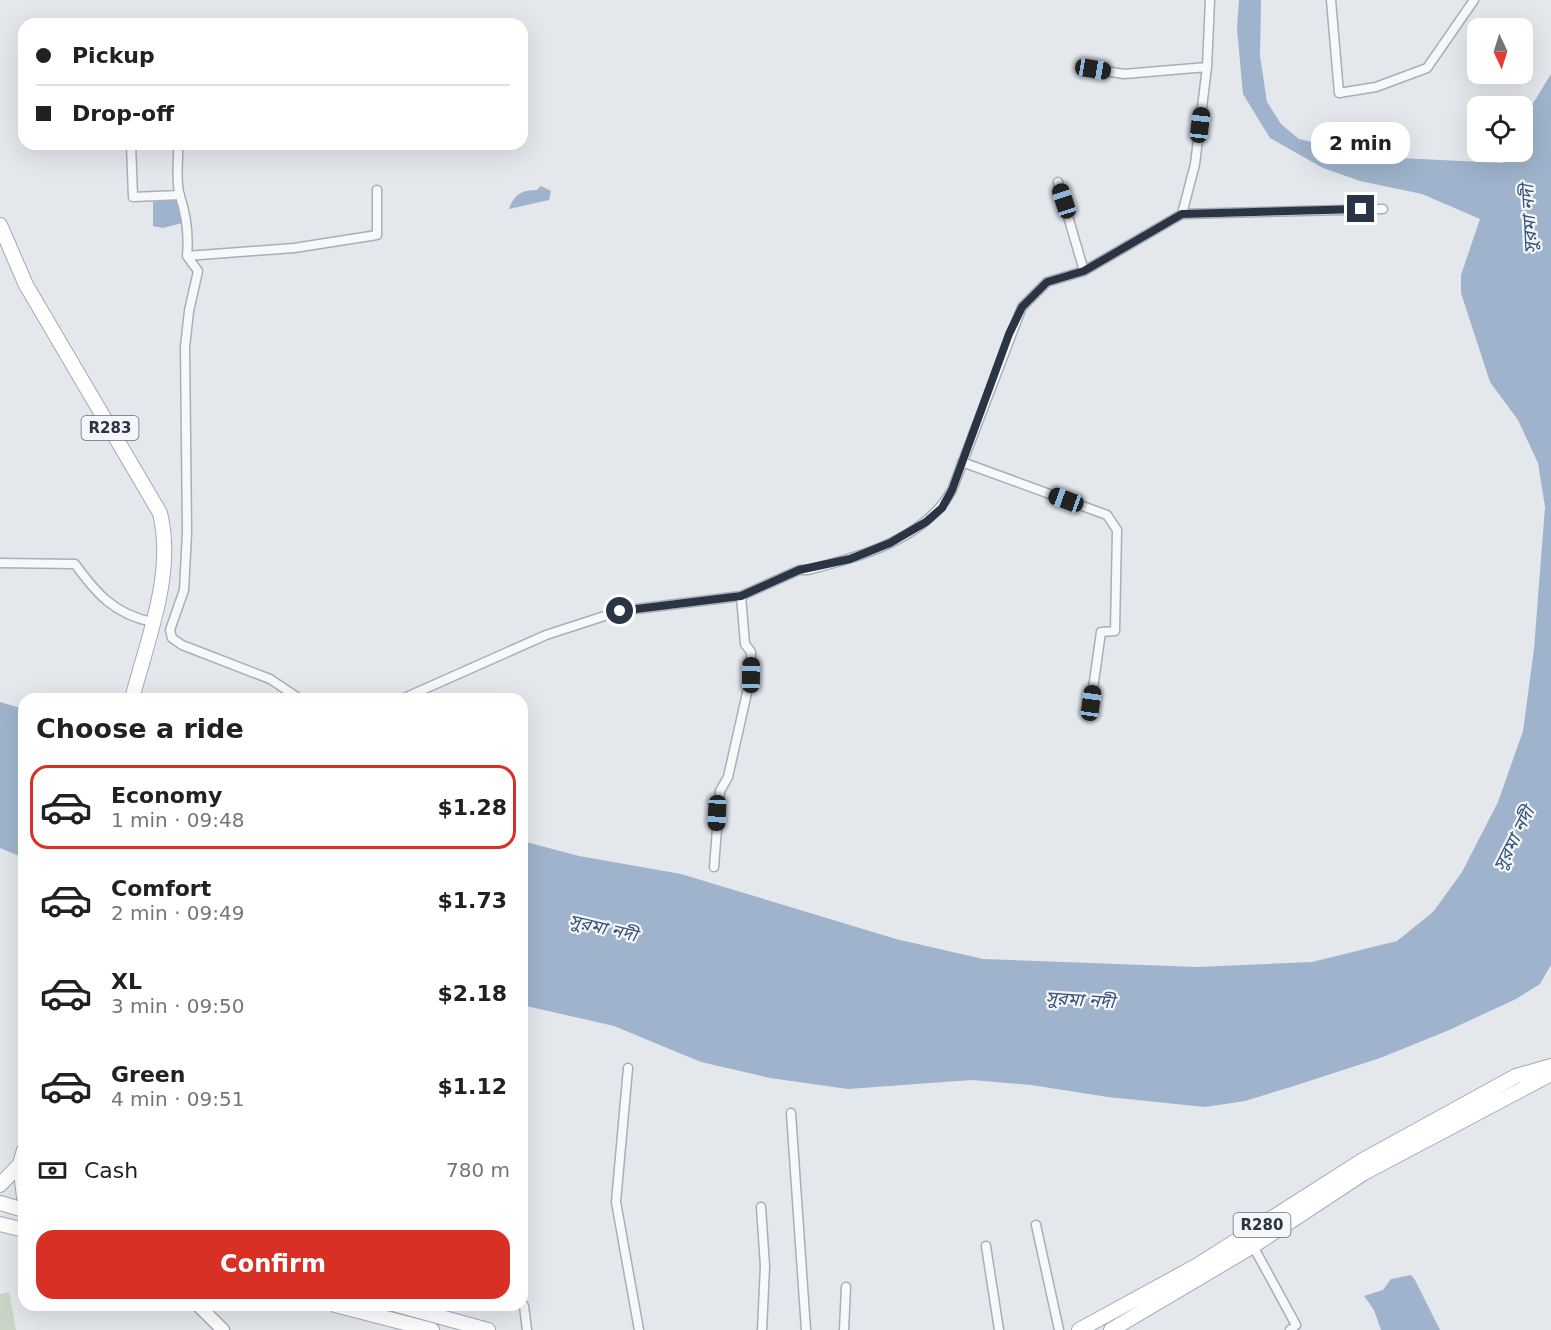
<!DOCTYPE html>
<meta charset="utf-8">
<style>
body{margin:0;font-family:"DejaVu Sans","Noto Sans Bengali",sans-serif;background:#f2f2f2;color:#202124;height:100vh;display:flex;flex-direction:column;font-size:22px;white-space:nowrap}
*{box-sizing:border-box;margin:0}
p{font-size:20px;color:#757577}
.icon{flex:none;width:33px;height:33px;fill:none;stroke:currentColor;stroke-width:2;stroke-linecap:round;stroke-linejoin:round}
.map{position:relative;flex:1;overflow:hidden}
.side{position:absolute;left:18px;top:693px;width:510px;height:618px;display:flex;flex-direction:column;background:#fff;border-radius:18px;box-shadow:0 6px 24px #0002}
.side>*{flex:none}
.banner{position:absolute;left:18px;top:18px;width:510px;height:132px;border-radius:18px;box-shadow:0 6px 24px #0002;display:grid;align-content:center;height:132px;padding:0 18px;background:#fff}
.needle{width:39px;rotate:176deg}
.buttons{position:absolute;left:1467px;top:18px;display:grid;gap:12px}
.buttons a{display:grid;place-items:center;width:66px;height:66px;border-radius:12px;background:#fff;box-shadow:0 6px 24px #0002;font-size:30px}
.end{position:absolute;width:27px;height:27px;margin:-14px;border:8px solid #2b3445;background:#fff;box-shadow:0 0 0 3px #fff}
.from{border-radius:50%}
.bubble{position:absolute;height:42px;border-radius:18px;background:#fff;box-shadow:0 6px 24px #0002;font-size:20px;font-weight:700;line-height:42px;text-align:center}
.car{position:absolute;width:18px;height:36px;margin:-18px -9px;border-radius:8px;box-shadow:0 0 4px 2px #0007;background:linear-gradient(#222 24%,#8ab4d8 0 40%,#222 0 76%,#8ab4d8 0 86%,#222 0)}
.banner b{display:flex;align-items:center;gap:21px;height:57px;font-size:22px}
.banner b+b{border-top:2px solid #e0e0e0}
.banner i{width:15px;height:15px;background:#202124}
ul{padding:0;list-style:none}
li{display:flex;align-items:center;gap:18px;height:84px;margin:0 12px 9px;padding:0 6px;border:3px solid transparent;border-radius:18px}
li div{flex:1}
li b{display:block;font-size:22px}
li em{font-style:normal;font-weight:700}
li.active{border-color:#d93025}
li>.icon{width:54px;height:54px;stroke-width:1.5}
h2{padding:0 18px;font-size:27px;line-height:72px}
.pay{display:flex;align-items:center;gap:15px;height:66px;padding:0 18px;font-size:22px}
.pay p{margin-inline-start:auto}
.action{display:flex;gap:12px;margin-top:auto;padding:12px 18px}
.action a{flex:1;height:69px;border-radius:18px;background:#d93025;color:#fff;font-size:24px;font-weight:700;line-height:69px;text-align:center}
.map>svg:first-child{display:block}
.green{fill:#c9d6c5}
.water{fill:#9fb4cc}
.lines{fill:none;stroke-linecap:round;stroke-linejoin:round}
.minor-casing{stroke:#a9aeb7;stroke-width:11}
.secondary-casing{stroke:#a9aeb7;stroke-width:15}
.primary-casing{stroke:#a3abb8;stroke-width:16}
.minor{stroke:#f7f8fa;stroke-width:8}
.secondary{stroke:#fff;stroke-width:12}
.primary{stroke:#fff;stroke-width:14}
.route{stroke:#2b3445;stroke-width:8}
.labels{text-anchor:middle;stroke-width:4.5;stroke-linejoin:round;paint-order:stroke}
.shield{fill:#f4f6f9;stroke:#676e7b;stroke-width:1.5}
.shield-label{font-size:15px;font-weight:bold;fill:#2b3445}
.water-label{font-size:18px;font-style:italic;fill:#34527a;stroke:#f4f6f9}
</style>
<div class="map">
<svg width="1551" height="1330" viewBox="0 0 1551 1330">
<rect width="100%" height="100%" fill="#e4e7ec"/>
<path class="green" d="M9,1292L16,1330H0V1294Z"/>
<path class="water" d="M1239,0H1261L1260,56L1267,102L1281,124L1299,139L1378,157L1503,163L1508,152H1522L1523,120L1551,74V965L1540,984L1516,999L1447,1031L1380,1058L1294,1086L1245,1101L1205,1107L1108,1097L1031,1085L972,1080L848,1089L770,1078L701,1062L614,1026L522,1005V841L579,856L681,874L896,939L983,959L1198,967L1312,962L1397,941L1433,912L1462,872L1498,802L1523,731L1534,649L1545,507L1538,463L1518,420L1490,382L1461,293V275L1480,219L1422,194L1360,181L1323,168L1270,138L1243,94L1237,29Z
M541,186L551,191L549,200L509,209C514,195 521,190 537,190Z
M174,199L179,205L182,223L163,228L153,226V202Z
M0,702L24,709V858L0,848Z
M1411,1275L1415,1280L1440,1330H1381L1374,1310L1364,1296L1383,1290L1391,1279Z"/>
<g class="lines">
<defs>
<path id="minor" d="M1331,0L1339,93L1376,87L1427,68L1474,0
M1093,69L1124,74L1207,67
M131,144L133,197L180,195
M178,144C179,159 175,182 180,196C187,217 189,234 187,256L198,271L189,311L185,347L187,533L184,590L170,630L172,638L182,645L270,679L300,699
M1058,182L1084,271
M1182,214L1383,209
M187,256L294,248L377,235V190
M962,462L1107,515L1117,530L1115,631L1101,632L1091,703
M0,563L75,564C96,593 114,614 152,622
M402,699L546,635L620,611L741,596L799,570H808C861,556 924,540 952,490L1022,307L1047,282L1084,271L1182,214L1195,164L1207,67L1210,0
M714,867L720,791L728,777L751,675V652L745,644L741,596
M628,1068L616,1202L639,1330
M791,1113L806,1330
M761,1207L765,1266L762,1330
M1036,1225L1059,1330
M986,1246L999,1330
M1253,1246L1296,1325L1290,1330
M524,1306L527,1330
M844,1330L846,1287"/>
<path id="secondary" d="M198,1305L223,1330"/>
<path id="primary" d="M0,225L26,285L160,513C175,574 147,640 132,699
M24,1150L20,1164L24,1197
M0,1185L20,1164
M0,1203L24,1210
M0,1224L24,1230
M335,1305L432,1330
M397,1305L488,1330
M1079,1330L1198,1265L1363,1160L1516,1076L1551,1066
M1111,1330L1253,1246L1364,1173L1551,1074"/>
</defs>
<use href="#minor" class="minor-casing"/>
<use href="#secondary" class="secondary-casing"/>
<use href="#primary" class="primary-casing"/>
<use href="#minor" class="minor"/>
<use href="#secondary" class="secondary"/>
<use href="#primary" class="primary"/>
</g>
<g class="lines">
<path class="route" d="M620,611L741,596L799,570L850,559L890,543L926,522L942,508L952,490L1009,334L1022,307L1047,282L1084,271L1182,214L1361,209"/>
</g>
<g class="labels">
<g class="shield">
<rect x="81.5" y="416" width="57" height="24" rx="4.5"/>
<rect x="1233.5" y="1213" width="57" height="24" rx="4.5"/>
</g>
<g class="shield-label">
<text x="110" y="433">R283</text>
<text x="1262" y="1230">R280</text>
</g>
<g class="water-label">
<text transform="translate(1529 219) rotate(-93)" y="6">সুরমা নদী</text>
<text transform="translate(1514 839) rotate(-63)" y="6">সুরমা নদী</text>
<text transform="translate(603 928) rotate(13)" y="6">সুরমা নদী</text>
<text transform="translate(1080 1000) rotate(4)" y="6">সুরমা নদী</text>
</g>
</g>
</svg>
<div class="buttons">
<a><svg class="needle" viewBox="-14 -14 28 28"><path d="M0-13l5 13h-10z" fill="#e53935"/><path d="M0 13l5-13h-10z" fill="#757577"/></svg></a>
<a><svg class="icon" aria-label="locate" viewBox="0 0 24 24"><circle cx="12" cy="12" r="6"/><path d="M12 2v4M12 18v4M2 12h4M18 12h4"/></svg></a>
</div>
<i class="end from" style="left:620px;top:611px"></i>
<i class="end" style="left:1361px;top:209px"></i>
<div class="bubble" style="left:1311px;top:122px;width:99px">2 min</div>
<i class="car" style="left:1093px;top:69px;rotate:99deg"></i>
<i class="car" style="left:1200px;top:125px;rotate:7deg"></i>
<i class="car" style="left:1064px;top:201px;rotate:342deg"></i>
<i class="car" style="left:1066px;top:500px;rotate:290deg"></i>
<i class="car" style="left:751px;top:675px;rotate:1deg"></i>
<i class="car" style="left:1091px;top:703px;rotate:8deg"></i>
<i class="car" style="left:717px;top:813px;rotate:183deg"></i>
<div class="banner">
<b><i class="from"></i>Pickup</b>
<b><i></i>Drop-off</b>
</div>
<section class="side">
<h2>Choose a ride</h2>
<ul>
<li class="active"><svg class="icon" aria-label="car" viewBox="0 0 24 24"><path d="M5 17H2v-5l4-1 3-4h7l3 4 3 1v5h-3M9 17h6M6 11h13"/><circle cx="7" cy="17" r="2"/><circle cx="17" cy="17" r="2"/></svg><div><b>Economy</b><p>1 min · 09:48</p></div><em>$1.28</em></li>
<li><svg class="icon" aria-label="car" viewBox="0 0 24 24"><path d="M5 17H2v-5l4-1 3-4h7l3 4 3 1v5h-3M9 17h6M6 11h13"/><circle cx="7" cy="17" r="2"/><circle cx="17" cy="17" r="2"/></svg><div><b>Comfort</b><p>2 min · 09:49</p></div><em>$1.73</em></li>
<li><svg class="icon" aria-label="car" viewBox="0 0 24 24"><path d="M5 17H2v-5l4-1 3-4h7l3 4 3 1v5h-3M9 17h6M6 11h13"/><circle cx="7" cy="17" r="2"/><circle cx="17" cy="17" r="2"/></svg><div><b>XL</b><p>3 min · 09:50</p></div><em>$2.18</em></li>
<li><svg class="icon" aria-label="car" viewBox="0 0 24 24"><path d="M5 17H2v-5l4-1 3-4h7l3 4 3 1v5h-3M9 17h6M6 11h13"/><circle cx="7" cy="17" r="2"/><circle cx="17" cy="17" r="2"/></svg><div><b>Green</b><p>4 min · 09:51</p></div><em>$1.12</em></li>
</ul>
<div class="pay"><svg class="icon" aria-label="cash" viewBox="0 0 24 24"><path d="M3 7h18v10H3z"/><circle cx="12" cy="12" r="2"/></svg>Cash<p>780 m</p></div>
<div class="action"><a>Confirm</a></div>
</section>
</div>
